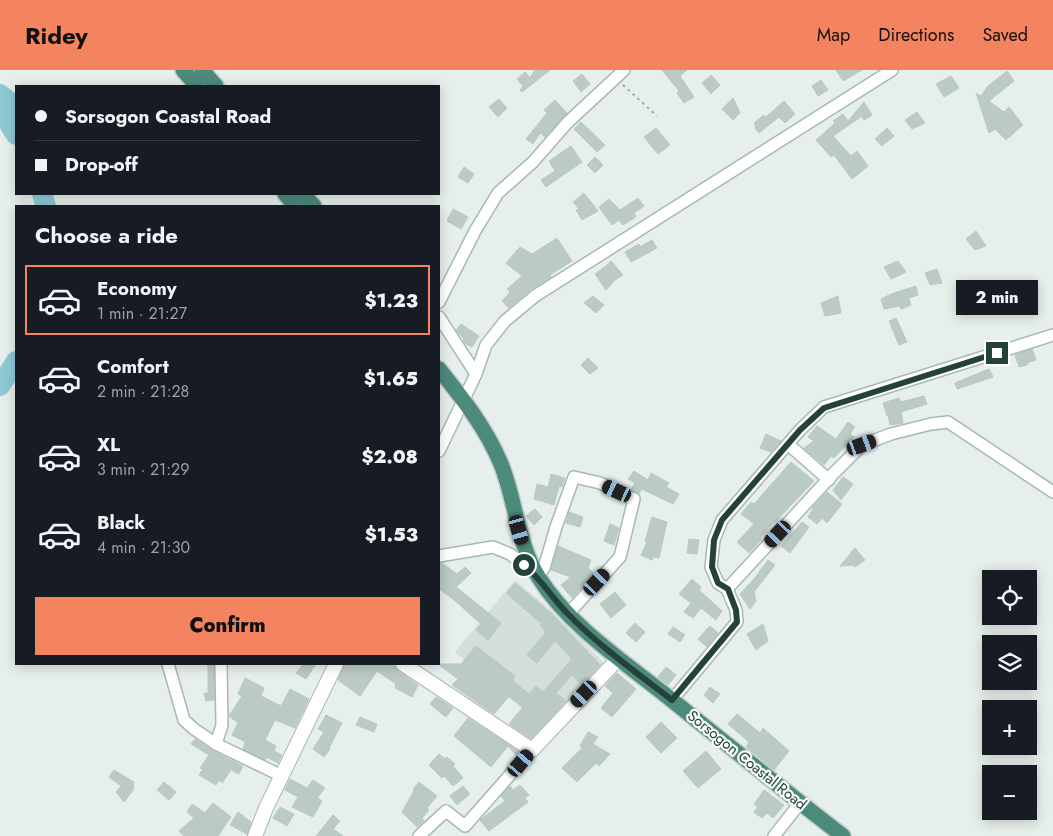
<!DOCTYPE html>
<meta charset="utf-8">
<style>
body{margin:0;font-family:Jost,sans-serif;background:#20242c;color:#f1f3f6;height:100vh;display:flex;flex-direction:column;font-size:19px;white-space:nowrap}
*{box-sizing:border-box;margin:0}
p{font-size:16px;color:#9ea1a6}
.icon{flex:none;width:28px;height:28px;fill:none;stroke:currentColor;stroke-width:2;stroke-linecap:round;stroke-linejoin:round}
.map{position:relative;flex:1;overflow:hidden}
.sheet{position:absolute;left:15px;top:135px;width:425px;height:460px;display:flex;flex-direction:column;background:#171b24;border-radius:0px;box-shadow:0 2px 12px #0003}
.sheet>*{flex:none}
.hud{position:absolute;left:15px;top:15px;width:425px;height:110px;border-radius:0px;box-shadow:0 2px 12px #0003;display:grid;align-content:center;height:110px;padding:0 20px;background:#171b24}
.buttons{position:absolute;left:982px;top:500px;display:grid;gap:10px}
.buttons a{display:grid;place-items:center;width:55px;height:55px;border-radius:0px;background:#171b24;box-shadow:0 2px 12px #0003;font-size:25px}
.end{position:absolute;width:22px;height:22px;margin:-11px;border:6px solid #24423a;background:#fff;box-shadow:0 0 0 2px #fff}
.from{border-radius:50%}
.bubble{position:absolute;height:35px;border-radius:0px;background:#171b24;box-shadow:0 2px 12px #0003;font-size:16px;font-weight:800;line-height:35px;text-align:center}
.car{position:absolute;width:15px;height:30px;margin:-15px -8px;border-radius:6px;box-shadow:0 0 4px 1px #0007;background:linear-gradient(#222 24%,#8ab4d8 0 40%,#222 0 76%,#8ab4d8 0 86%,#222 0)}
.hud b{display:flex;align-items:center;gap:18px;height:48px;font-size:19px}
.hud b+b{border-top:1px solid #363941}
.hud i{width:12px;height:12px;background:#f1f3f6}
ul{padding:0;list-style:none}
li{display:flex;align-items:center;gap:15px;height:70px;margin:0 10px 8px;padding:0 10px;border:2px solid transparent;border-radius:0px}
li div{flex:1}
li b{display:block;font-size:19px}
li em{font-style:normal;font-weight:800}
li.selected{border-color:#f4845f}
li>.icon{width:45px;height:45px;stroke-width:1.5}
h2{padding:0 20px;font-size:22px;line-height:60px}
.cta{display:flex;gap:10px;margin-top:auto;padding:10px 20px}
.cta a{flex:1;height:58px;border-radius:0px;background:#f4845f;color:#111;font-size:20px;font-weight:800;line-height:58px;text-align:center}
header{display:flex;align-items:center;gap:30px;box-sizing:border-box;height:70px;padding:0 25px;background:#f4845f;color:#111}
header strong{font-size:24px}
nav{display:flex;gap:28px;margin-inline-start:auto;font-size:18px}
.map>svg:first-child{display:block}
.built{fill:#d4dfda}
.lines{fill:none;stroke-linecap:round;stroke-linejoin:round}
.river{stroke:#8ec9d4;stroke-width:20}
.building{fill:#bbcac4;stroke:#b8c9c2}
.minor-casing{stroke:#a8b8b2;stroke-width:14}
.tertiary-casing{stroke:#a8b8b2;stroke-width:16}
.trunk-casing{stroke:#c2cac8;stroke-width:18}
.path{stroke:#86b3a5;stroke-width:2;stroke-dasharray:2.5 4;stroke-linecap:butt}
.minor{stroke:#fff;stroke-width:11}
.tertiary{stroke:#fff;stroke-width:14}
.trunk{stroke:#4c8a7c;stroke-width:15}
.route{stroke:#24423a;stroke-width:6}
.labels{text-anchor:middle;stroke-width:4.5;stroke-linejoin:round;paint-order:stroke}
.street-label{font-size:15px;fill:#24423a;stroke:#f7fbf9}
</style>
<header>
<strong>Ridey</strong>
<nav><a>Map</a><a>Directions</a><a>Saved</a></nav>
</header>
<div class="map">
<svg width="1053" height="766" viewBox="0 0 1053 766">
<rect width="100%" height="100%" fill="#e6efeb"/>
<path class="built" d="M515,510L553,542L607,596L548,661L455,582Z"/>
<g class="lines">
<path class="river" d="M0,24L10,32V56L16,65
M42,124L46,136
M0,316L16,291"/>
</g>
<path class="building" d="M535,0H550L522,22L520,20L523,16L517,9L525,2L530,8Z
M662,0H687L680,6L694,27L684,33L677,23L679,21Z
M836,0H862L843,11Z
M1007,1L1014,11L989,31L1004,42L1009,37L1023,55L1006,70L995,59L989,63L976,23L981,26L988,16Z
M582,4L590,14L581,22L573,11Z
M711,5L720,15L711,24L702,13Z
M951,6L959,18L944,27L936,14Z
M821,10L828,20L818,26L812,16Z
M733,28L740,43L733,50L722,39Z
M499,29L507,38L498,47L489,37Z
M555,30L567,43L545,67L540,63L533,74L526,69L547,43L544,40Z
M784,31L795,44L785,53L779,47L759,63L755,58L756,56L754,53L764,45L766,47Z
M864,32L872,45L864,50L862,46L833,66L851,86L857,81L868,96L852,109L834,85L831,87L816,70L835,53L833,51L843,44L848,51Z
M917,42L925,53L912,59L905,50Z
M581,52L605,75L597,82L574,59Z
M656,58L670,75L658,84L644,67Z
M887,58L894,66L882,76L875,69Z
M571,76L582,92L546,117L541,110L555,101L549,91Z
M595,87L603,95L595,103L587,95Z
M464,97L474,104L468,113L458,107Z
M584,123L598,141L582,150L576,140L579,139L573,132Z
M638,128L644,136L634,143L636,147L623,155L619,150L612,155L599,137L609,129L620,140Z
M453,139L468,147L461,159L447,151Z
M976,161L986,176L975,180L966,169Z
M557,168L572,191L550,205L551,207L530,220L509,238L502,231L510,222L507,219L522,206L506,193L520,177L532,184Z
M652,170L657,178L631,192L625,182L639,174L640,177Z
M611,191L623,205L615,210L606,220L595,204L606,196Z
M898,191L906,202L891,209L884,197Z
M937,199L942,213L930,215L925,203Z
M916,216L918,225L909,228L911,235L901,239L900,236L884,239L881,229L891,224Z
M593,226L604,235L596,243L584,233Z
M838,226L841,243L825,246L821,233Z
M896,248L907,272L899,275L889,251Z
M461,254L479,266L472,277L466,274L463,270L464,269L456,260Z
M1032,279L1036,290L1027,293V295L1019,297L1015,285Z
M588,288L598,298L590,304L581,295Z
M989,299L993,307L957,319L955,313Z
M924,326L927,334L901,342L903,353L890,355L888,345L887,346L883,333L899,328L901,332Z
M848,352L855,357L850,364L854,367L834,388L831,386L824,395L804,378L814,371L808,367L817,356L836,369Z
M766,364L781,371L771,382L760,378Z
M791,392L814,411L775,452L774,451L760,468L761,470L749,483L737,472L754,454L741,444L751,432L754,434Z
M634,401L648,410L651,403L669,413L666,417L679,424L673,434L642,419L639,424L631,419L635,413L628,409Z
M551,404L565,408L562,417L559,416L554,435L534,429L537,414L548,417Z
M843,407L853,414L841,430L833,420Z
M827,422L842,434L827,453L822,448L817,454L808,447L813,439L812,438Z
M535,439L542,447L534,455L526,446Z
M569,442L583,447L580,457L566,453Z
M652,447L667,452L659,488L653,487L652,490L641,485L647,472L645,471Z
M802,452L809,457L790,483L781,476Z
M610,454L619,458L614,475L604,471Z
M689,469L699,470L697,484L687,483Z
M558,476L591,490L588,498L594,504L572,528L561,515L571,507L551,500Z
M855,478L865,490L855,497L853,495L840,496Z
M768,490L775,495L754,522L756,531L750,539L740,524L754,509Z
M439,493H442L457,504L465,497L471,503L456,517L501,553L488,570L476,560L481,554L453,529L439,519Z
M692,509L701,517L699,520L722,541L716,550L701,538L693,548L684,542L691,533L679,524Z
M515,513L552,544L600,595L582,615L572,605L556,623L566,631L531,669L509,654L523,637L509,626L494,644L452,615L458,609L438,594H461L476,576L515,606L512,610L529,624L536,616L543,622L572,589L555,571L537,593L527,585L546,562L540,555L542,554L506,523Z
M615,522L626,535L611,548L600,534Z
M635,553L645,562L636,572L626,563Z
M763,554L768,571L756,580L747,564Z
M710,556L718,563L707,577L698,569Z
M673,557L685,565L680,572L668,564Z
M208,594H214V630L206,631L204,623H208Z
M303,594H316L306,609L296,603Z
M345,594H394L398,601L418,615L412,627L395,618L396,614L377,601L360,626L338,610Z
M666,597L676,605L668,615L658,607Z
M617,603L636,619L612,647L601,638L613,623L605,616Z
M245,608L264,618L261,626L281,636L290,619L309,629L295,658L275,650L265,670L276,676L274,681L282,685L278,693L267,687L265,690L243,679L245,672L232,665L238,653L229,646L242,626L238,624Z
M710,617L720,624L713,633L704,625Z
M436,627L453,638L446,647L430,634Z
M737,644L760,663L763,658L789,681L774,700L746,677L749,672L728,654Z
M326,645L342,653L329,678L330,679L324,687L313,679L324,662L318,659Z
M360,647L377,654L374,662L356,655Z
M468,648L520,682L517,686L508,676L491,697L454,666Z
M661,652L677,668L661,683L646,667Z
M588,662L598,667L593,674L610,684L599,696L596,693L577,712L562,698L582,678L580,676Z
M195,669L213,681L243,696L239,704L231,700L222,713L219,710L216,715L199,705L203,699L200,698L209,685L191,674Z
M706,681L721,699L698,718L683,701Z
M439,684L445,689L447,687L455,694L453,696L463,708L453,716L444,706L442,708L429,695Z
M114,700L134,712L133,720L124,732L116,722L121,716L109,707Z
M290,709L307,718L313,710L325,718L317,728L322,731L313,747L292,737L298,727L285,720Z
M164,712L176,722L169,730L157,720Z
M419,712L437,726L427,738L429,740L422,748L424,751L417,757L402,742L414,721L413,719Z
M520,715L529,725L525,728L528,732L489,761L480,750L505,731L501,726L510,716L513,720Z
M463,716L470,724L457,735L450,726Z
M764,720L784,735L773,748L767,743L762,748L754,742L758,737L754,734Z
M213,733L231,747L218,766H184L179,761L194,748L187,742L192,734L205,743Z
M280,737L294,744L287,756L273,748Z
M238,742L251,752L247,764L230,755Z
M333,745L340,751L333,759L343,766H316Z"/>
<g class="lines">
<defs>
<path id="minor" d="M439,232L475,161L498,123L533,92L567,53L624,0
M439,247L476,304
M789,375L829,410
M439,381L476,304L486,275L505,251L535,226L892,0
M439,486L493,477L510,484L538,506L544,498L556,457L574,407L600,413L634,429L620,487L568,544
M727,519L833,404L862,375L891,364L931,354L948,352L1053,422
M168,594L184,650L194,659L216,674L282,706
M672,630L737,552L736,540L727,519L718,513L711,497L714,470L722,450L800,360L824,337L1053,265
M216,674L222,655L221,594
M419,766L446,741L465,756L532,680
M774,766L800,733"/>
<path id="tertiary" d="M403,594L532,680L619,588
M255,766L266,738L336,594"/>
<path id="trunk" d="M183,0L197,16
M202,0L216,16
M285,124L295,136
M303,124L314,136
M439,299C463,329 486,358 501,394C516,431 517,473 539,508C568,554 620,589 663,623C723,671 782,719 843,766"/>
</defs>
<use href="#minor" class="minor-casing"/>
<use href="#tertiary" class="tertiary-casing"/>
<use href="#trunk" class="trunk-casing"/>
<path class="path" d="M623,15L657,46"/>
<use href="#minor" class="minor"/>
<use href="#tertiary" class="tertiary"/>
<use href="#trunk" class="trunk"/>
</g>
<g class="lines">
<path class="route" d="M524,495C542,510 552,528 568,544C599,576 637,603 672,630L737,552L736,540L728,519L718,513L712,497L714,470L722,450L800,360L824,338L997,283"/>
</g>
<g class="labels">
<g class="street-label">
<text transform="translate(747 690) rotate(39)" y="5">Sorsogon Coastal Road</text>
</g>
</g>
</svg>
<div class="buttons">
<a><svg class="icon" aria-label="locate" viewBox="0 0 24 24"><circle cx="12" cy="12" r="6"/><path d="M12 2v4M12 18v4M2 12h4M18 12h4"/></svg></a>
<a><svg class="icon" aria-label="layers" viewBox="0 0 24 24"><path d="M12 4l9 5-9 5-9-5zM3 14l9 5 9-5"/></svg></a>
<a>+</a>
<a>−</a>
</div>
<i class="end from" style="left:524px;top:495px"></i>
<i class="end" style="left:997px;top:283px"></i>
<div class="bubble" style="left:956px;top:210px;width:82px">2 min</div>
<i class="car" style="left:862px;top:375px;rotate:70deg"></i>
<i class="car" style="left:617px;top:421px;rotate:295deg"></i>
<i class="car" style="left:519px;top:460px;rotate:164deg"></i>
<i class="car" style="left:778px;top:464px;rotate:223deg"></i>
<i class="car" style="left:597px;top:512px;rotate:43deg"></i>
<i class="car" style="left:584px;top:624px;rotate:223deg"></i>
<i class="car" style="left:521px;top:693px;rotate:41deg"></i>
<div class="hud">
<b><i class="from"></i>Sorsogon Coastal Road</b>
<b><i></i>Drop-off</b>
</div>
<section class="sheet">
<h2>Choose a ride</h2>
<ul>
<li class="selected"><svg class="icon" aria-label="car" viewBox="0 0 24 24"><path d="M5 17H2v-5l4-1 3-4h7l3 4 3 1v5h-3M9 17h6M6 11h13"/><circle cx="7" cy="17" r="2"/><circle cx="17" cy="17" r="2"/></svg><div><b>Economy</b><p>1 min · 21:27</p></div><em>$1.23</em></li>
<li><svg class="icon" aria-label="car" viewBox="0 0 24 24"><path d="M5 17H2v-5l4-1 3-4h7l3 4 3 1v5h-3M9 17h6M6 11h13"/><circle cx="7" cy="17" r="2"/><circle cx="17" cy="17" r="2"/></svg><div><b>Comfort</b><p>2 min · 21:28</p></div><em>$1.65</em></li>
<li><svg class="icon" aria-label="car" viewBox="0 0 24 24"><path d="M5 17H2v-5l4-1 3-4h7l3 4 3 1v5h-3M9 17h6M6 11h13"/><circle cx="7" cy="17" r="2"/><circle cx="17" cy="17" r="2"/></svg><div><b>XL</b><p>3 min · 21:29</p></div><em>$2.08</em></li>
<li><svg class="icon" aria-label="car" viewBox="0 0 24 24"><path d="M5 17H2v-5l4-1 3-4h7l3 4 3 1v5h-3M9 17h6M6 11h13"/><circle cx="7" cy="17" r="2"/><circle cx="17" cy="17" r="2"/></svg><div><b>Black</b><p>4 min · 21:30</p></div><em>$1.53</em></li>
</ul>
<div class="cta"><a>Confirm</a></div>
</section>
</div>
